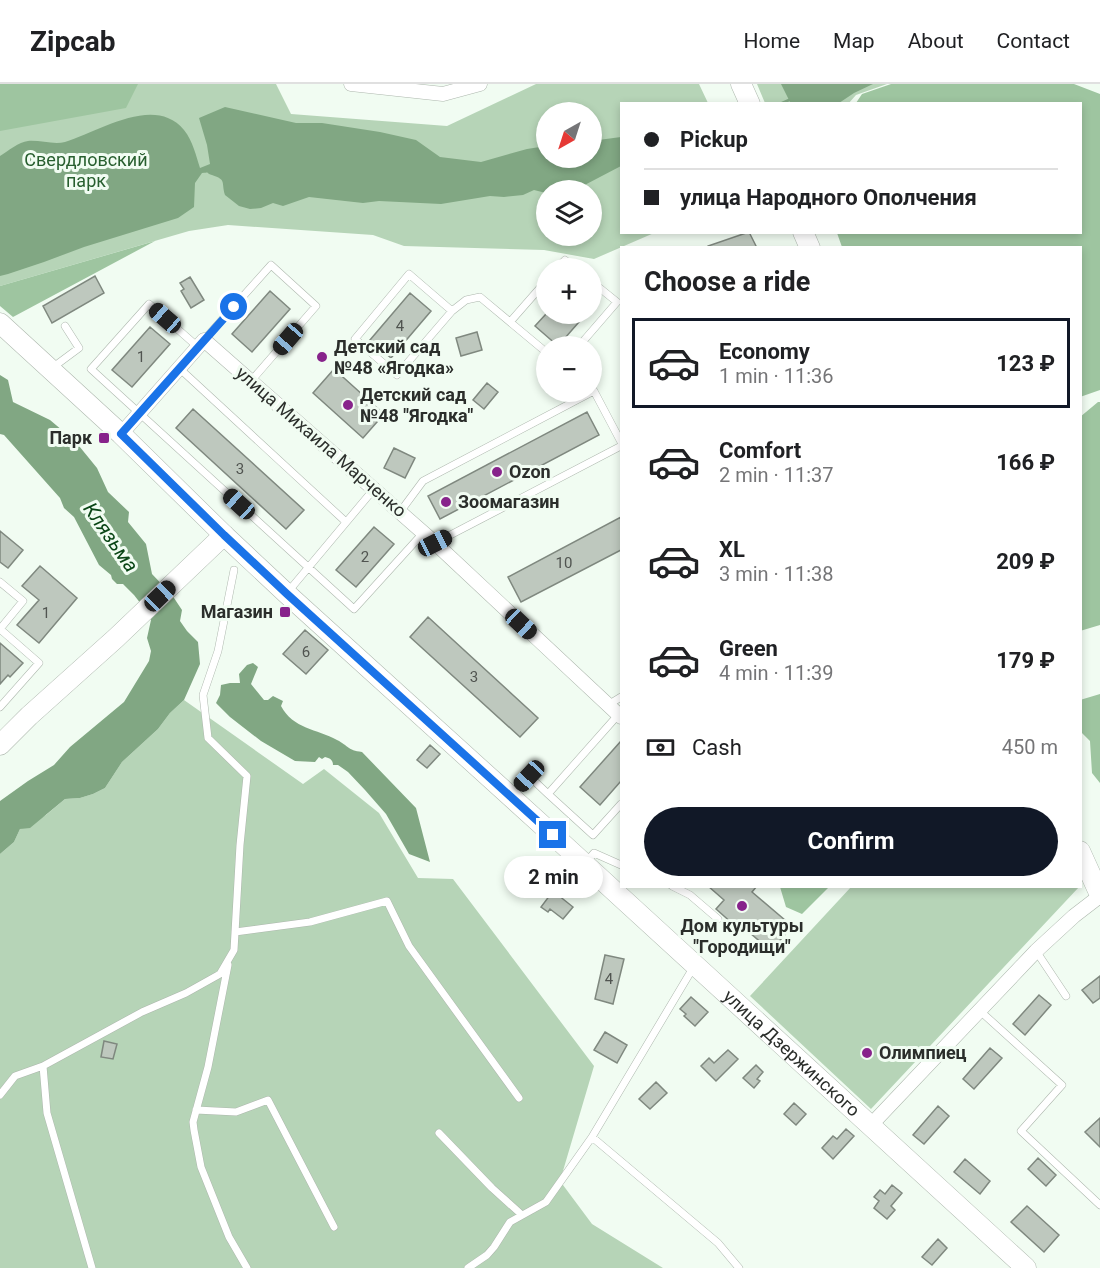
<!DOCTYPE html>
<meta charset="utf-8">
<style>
body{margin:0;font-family:Roboto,sans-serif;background:#f2f2f2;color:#202124;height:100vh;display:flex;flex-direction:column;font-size:22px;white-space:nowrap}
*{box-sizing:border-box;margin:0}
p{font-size:20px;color:#757577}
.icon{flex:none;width:33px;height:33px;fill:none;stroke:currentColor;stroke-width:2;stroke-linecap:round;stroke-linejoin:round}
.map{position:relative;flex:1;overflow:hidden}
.side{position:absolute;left:620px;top:162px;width:462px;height:642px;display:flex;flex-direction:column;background:#fff;border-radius:0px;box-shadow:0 3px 9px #0003}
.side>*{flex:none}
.hud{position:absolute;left:620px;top:18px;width:462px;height:132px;border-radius:0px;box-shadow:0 3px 9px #0003;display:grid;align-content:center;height:132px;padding:0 24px;background:#fff}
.needle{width:39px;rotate:219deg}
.fabs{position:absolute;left:536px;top:18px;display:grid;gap:12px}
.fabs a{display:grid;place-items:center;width:66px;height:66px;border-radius:50%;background:#fff;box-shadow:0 3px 9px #0003;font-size:30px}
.end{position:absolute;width:27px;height:27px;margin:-14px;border:8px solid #1a73e8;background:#fff;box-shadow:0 0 0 3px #fff}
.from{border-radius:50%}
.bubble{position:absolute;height:42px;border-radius:21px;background:#fff;box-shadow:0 3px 9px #0003;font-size:20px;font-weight:700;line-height:42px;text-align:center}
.car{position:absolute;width:18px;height:36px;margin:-18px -9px;border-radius:8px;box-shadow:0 0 4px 2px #0007;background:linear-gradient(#222 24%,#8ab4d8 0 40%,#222 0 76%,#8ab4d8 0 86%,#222 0)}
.hud b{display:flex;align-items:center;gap:21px;height:57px;font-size:22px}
.hud b+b{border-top:2px solid #e0e0e0}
.hud i{width:15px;height:15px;background:#202124}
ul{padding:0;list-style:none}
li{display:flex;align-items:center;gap:18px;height:90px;margin:0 12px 9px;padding:0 12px;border:3px solid transparent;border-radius:0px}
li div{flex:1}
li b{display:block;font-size:22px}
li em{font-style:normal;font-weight:700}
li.current{border-color:#111827}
li>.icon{width:54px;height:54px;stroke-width:1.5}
h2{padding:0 24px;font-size:27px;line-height:72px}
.pay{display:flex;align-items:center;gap:15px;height:66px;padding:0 24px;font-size:22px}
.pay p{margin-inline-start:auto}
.primary-button{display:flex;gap:12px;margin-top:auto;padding:12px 24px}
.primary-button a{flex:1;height:69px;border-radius:36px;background:#111827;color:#fff;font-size:24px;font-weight:700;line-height:69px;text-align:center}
header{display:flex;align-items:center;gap:36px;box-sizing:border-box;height:84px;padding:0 30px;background:#fff;border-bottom:2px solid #e0e0e0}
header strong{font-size:28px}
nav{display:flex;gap:33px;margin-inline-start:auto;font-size:21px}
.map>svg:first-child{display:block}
.green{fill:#b6d4b7;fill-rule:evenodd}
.forest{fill:#9ec5a0}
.water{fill:#81a783}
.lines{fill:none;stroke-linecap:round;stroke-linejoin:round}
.stream{stroke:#81a783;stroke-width:3}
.building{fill:#bec8be;stroke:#7f887f;stroke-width:1.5}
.lane-casing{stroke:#adb7ad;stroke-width:8}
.street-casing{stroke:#adb7ad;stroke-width:15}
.secondary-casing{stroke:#adb7ad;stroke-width:21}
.lane{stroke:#fff;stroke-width:7}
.street{stroke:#fff;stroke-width:14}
.secondary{stroke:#fff;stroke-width:20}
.route{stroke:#1a73e8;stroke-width:8}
.poi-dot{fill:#87238b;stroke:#f1fcf2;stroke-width:2}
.labels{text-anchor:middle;stroke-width:6;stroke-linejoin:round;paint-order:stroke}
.number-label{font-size:15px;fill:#505450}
.park-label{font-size:18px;fill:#285f2f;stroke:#f1fcf2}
.poi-label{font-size:18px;font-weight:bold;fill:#2b2e2b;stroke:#f1fcf2;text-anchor:start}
.street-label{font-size:18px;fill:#2b2e2b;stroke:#f1fcf2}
.water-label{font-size:20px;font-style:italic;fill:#0a4616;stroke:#f1fcf2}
</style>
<header>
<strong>Zipcab</strong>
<nav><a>Home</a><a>Map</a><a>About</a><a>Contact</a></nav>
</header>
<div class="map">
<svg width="1100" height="1184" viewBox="0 0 1100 1184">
<rect width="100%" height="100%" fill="#f1fcf2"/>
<path class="green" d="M0,0H276L291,30L447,42L536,0H699L708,19L621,20V148L654,149L594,175L544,166L404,162L373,151L228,141L189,147L0,202ZM546,28H591V74H546ZM546,106H591V152H546Z
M757,0H887L856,11L848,20L765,19Z
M184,616L303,700L324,685L379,729L418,794L453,795L594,982L560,1097L592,1140L663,1184H0V770L14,758L20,745L46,731L65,715L80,714L93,710L105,704L122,678L158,645L170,629Z
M851,803V802L1079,803L871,1025L750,912Z"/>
<path class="forest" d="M0,0H138L126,24L0,47Z
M891,0H1074L1100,10V306L1080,313V164L842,163L837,149L1080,148V20L856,19L862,10Z
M155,157L13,233L0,222V202Z
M1098,318H1100V541L1080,547V333Z
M1100,610V699L1092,689L1090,657L1080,647V616Z
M830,802L802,830L786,823L780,803Z"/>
<path class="water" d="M781,0H873L854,9L839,19L791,20Z
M225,23L296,39H322L380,48L416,56L440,73L481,78L527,65L546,62V74H591V57L621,53V82L577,105L572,106H546V109L534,106L523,111L504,113L490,112L441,120L379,117L363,119L309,113L283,122L273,119L261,124L250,125L239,122L225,111C221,98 227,96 212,91C204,88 211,88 202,89L195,99L194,123L178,134L84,163L44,178L8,190L0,192V72C8,67 19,58 28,57C40,56 54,61 65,58C99,48 154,10 184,46C193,57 196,72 200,84L210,80L207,61L199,34Z
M0,291L8,296L13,318L50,336L75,357L97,384L108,408L129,428L128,438L146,460L152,490L172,511L182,526L180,537L187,547L198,558L200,580L184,616L170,629L158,645L122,678L105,704L93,710L80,714L65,715L30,744L20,745L14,758L0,770V717L28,697L54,681L70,663L124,618L149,577L151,567L147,554L151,536L148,529L134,511L123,500H117L112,495L111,491L99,481L74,433L64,424L60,414L4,351L0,350Z
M253,579L258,583L251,600L264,616H268L273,612L283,617L281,622C293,645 317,645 337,656C349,662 347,666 362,668L416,724L430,778L409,770L386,730L365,706L348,688L338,681H333C333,676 330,674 325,673L322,675L319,673L315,678L295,677L261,657L230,633L216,619L220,611L221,601L230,599H240L239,590L247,581Z"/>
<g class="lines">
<path class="stream" d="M780,20L789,16"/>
</g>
<path class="building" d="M749,148L757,164H708V162Z
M95,192L104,209L52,239L43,222Z
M190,193L204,216L191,224L181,207L184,205L180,199Z
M270,207L290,225L252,268L232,250Z
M410,209L431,227L391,274L370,256Z
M546,230H586L558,262L535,242Z
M150,243L170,260L132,303L112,286Z
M477,248L482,266L461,272L456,254Z
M334,285L384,330L363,354L313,309Z
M487,299L498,308L484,325L473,316Z
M193,325L304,426L286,445L176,344Z
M587,328L599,351L440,435L428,412Z
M394,364L415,374L405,394L384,384Z
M621,433V466L521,518L508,493Z
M374,443L394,460L356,503L336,486Z
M0,447L23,466L8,484L0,478Z
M40,482L77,514L39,559L17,541L39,516L22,502Z
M428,533L538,634L520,653L410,553Z
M305,546L328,566L306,590L283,570Z
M0,559L23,579L10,593L8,591L0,600Z
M621,657V697L600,721L580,703Z
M430,661L440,670L427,684L417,676Z
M708,802H757L752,808L792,842L771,867L736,837L733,840L716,825L724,816Z
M553,807L573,823L563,835L550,825L548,828L541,823Z
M605,871L624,875L613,920L595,915Z
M1100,892V914L1093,919L1082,906Z
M1039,911L1051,921L1025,951L1013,940Z
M691,913L708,928L695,942L684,932L686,930L680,925Z
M605,948L627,961L617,979L594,966Z
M104,957L117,960L113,975L101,973Z
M990,964L1002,974L974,1005L963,995Z
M728,966L738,975L716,997L701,982L709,974L714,979Z
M756,981L763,988L757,995L760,997L754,1004L743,994Z
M656,998L667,1009L650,1025L639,1015Z
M794,1019L806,1030L796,1041L784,1030Z
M938,1022L949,1032L924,1060L913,1051Z
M1100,1034V1063L1085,1048Z
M846,1045L854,1052L833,1075L822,1064L833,1052L837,1055Z
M1038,1074L1056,1091L1046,1102L1028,1085Z
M965,1075L990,1097L980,1110L954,1088Z
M892,1101L902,1109L891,1122L895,1126L887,1135L874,1124L879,1117L874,1113L880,1106L885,1110Z
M1027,1122L1059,1151L1044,1168L1011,1138Z
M938,1155L947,1164L932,1181L922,1173Z"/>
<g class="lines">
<defs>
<path id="lane" d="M557,184L565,176L575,184
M452,227L409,190L355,255L397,291L452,227L466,216L480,213L546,268
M510,238L546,197
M204,256L271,181L316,222L251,297
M579,262L617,218L591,197
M198,263L149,220L91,285L354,525L423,449
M52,284L79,264L65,242
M179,284L346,438
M592,305L594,307L621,358
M400,428L423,397L594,307
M435,459L621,362
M0,498L23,517L0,545L39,579L0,623
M287,509L374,405
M608,621L621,613
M618,631L548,710L593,751L621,720
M512,711L529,692L548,710
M586,778L594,769L621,781
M672,802L690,811L718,835
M235,848L310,838L387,817L409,862L519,1014
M1036,867L1066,912
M228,881L208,983L193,1038L194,1046L201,1083L229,1153L247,1184
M979,926L1062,1001L1021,1047L1100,1121
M0,1011L15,992L43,982
M196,1026L236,1028L268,1016L334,1143
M439,1049L492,1104L522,1131
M592,1053L718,1159L739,1184
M92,1184L47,1029L43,982L142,928L186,909L220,890L234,866L240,761L247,692L208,654L203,611L218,567L234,486
M468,1184L487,1171L494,1163L510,1138L546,1118L592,1053L693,884"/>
<path id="street" d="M351,0L443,10L480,0
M121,350L204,256L435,459L621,633
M871,1041L1036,867L1074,832L1100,812"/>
<g id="secondary">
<path d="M741,0L750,20"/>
<path d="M803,148L810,164"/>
<path id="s1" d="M0,239L121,350L224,451L287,510L553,751L1026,1184"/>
<path d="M0,661L29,632L116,554L224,451"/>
<path d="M1080,767L1100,811"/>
</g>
</defs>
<use href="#lane" class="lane-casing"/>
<use href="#street" class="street-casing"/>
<use href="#secondary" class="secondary-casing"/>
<use href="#lane" class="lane"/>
<use href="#street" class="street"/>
<use href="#secondary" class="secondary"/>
</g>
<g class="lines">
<path class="route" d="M234,223L121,350L224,451L287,510L553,751"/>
</g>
<g class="poi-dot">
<circle cx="322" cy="273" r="6"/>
<circle cx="348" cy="321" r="6"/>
<rect x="98" y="348" width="12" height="12" rx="3"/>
<circle cx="497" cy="388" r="6"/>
<circle cx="446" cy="418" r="6"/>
<rect x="279" y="522" width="12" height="12" rx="3"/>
<circle cx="742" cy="822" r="6"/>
<circle cx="867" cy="969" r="6"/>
</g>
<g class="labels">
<g class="number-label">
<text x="400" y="247">4</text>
<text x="141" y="278">1</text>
<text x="240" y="390">3</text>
<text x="365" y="478">2</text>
<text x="564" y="484">10</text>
<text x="46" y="534">1</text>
<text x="306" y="573">6</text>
<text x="474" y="598">3</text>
<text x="609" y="900">4</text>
</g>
<g class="park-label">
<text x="86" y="82">Свердловский<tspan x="86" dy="21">парк</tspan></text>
</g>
<g class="poi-label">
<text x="334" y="269">Детский сад<tspan x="334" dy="21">№48 «Ягодка»</tspan></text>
<text x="360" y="317">Детский сад<tspan x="360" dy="21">№48 "Ягодка"</tspan></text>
<text x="92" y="360" text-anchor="end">Парк</text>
<text x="509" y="394">Ozon</text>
<text x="458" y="424">Зоомагазин</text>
<text x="273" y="534" text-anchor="end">Магазин</text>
<text x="742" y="848" text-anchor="middle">Дом культуры<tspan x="742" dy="21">"Городищи"</tspan></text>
<text x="879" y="975">Олимпиец</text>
</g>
<g class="street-label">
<text transform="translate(321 358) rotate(41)" y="6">улица Михаила Марченко</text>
<text dy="6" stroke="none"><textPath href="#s1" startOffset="1077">улица Дзержинского</textPath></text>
</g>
<g class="water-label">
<text transform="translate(111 453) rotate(55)" y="7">Клязьма</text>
</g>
</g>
</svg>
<div class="fabs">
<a><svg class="needle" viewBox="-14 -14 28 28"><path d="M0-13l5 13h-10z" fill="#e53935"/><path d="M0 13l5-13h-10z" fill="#757577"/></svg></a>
<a><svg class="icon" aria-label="layers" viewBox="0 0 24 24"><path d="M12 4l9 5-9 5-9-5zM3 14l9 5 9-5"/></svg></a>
<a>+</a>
<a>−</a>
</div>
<i class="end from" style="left:234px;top:223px"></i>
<i class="end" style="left:553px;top:751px"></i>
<div class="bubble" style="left:504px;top:772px;width:99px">2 min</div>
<i class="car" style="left:165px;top:234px;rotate:311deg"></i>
<i class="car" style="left:288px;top:255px;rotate:221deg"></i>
<i class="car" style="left:239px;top:420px;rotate:312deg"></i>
<i class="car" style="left:435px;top:459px;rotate:63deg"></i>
<i class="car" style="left:160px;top:512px;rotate:46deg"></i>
<i class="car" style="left:521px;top:540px;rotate:133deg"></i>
<i class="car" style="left:529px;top:692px;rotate:223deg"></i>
<div class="hud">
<b><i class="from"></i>Pickup</b>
<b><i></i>улица Народного Ополчения</b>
</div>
<section class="side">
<h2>Choose a ride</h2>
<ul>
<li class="current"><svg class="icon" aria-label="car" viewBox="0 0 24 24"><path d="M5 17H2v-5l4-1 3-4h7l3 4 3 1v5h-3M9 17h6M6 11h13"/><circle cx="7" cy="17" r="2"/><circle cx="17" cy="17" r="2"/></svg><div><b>Economy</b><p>1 min · 11:36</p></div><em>123 ₽</em></li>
<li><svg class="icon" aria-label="car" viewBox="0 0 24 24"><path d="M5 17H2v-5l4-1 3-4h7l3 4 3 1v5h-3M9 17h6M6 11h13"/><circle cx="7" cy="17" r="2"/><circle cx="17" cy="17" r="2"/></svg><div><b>Comfort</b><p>2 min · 11:37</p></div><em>166 ₽</em></li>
<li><svg class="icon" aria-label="car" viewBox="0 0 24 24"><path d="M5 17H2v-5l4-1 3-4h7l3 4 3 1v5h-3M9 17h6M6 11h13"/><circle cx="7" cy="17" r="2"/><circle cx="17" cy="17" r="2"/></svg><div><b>XL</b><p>3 min · 11:38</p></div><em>209 ₽</em></li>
<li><svg class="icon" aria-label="car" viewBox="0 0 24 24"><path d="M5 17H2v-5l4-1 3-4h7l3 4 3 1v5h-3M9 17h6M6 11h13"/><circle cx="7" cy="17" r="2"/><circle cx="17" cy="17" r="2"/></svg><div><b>Green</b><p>4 min · 11:39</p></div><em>179 ₽</em></li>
</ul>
<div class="pay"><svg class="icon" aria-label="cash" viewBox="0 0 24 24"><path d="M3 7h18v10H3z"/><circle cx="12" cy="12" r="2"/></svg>Cash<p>450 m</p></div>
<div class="primary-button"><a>Confirm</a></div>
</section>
</div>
